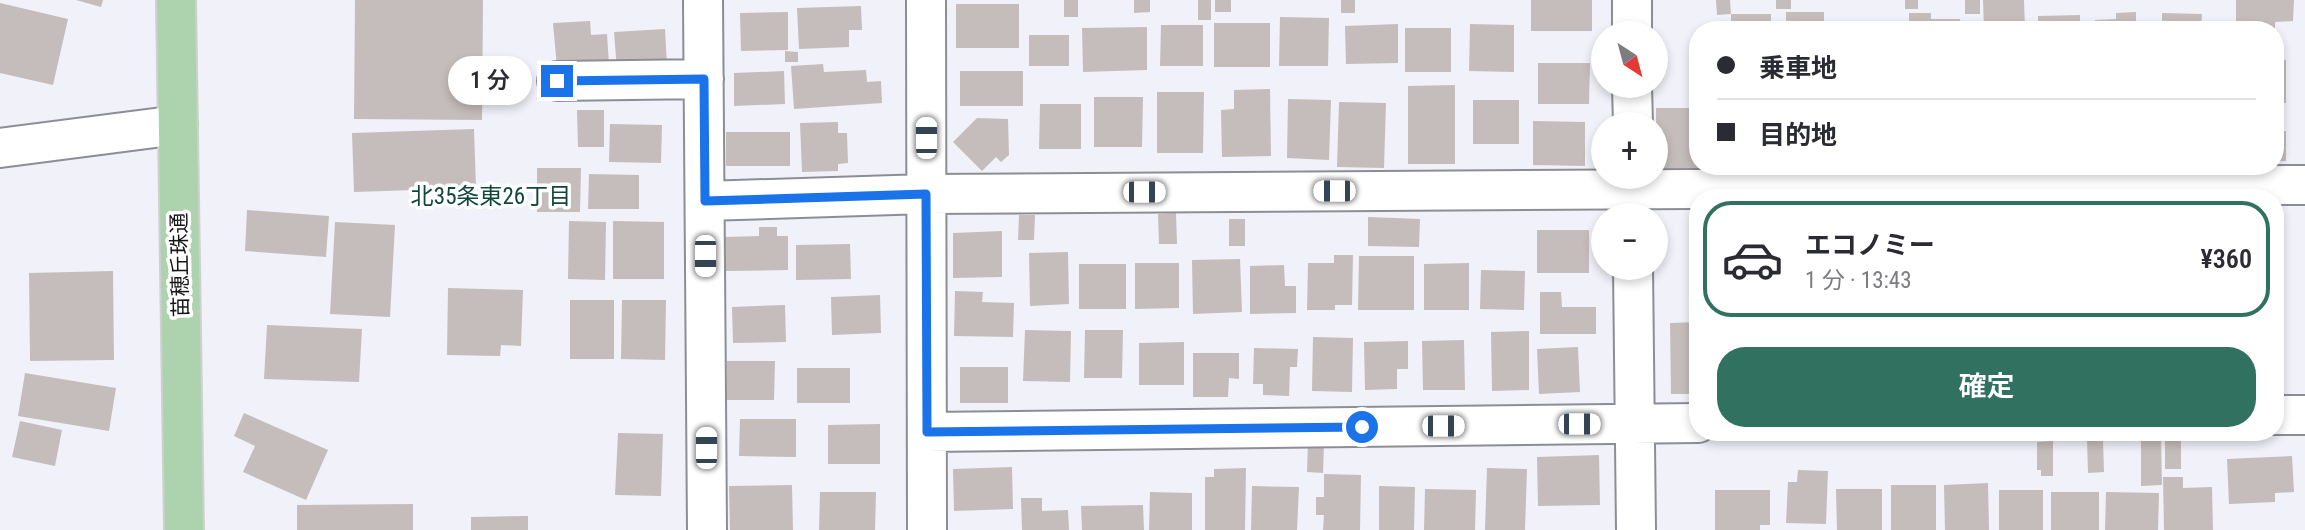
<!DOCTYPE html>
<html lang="ja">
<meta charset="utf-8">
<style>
body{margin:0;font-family:"Roboto Condensed","Noto Sans JP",sans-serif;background:#f7f7f7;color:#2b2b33;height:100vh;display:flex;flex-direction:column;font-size:26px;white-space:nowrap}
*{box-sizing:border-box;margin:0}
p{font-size:23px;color:#7c7c81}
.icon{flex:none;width:38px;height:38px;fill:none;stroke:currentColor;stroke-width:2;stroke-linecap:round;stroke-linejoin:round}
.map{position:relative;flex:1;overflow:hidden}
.details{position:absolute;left:1689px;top:189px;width:595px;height:252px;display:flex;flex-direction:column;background:#fff;border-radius:28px;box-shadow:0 4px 10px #0003}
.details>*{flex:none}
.hud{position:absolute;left:1689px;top:21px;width:595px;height:154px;border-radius:28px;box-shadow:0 4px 10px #0003;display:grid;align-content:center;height:154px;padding:0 28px;background:#fff}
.needle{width:46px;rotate:144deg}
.tools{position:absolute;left:1591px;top:21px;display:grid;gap:14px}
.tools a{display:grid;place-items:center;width:77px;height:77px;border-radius:50%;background:#fff;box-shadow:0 4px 10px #0003;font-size:35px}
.end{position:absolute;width:32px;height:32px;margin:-16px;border:9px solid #1a73e8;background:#fff;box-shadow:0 0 0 4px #fff}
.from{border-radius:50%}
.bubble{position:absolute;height:49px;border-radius:24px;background:#fff;box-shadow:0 4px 10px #0003;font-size:23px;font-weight:600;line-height:49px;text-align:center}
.car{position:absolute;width:21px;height:42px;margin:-21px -10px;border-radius:9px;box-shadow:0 0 5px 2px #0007;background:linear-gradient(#fff 24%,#345 0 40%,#fff 0 76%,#345 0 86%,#fff 0)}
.hud b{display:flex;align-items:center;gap:24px;height:66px;font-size:26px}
.hud b+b{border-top:2px solid #e1e1e2}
.hud i{width:18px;height:18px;background:#2b2b33}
ul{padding:12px 0 0;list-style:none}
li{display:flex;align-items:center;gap:21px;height:116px;margin:0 14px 10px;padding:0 14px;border:4px solid #e1e1e2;border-radius:28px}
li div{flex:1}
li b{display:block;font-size:26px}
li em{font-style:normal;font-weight:600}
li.selected{border-color:#317160}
li>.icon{width:63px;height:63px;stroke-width:1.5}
.cta{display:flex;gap:14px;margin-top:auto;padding:14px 28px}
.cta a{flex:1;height:80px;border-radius:28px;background:#317160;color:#fff;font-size:28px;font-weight:600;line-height:80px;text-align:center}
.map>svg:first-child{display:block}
.building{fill:#c5bdbb}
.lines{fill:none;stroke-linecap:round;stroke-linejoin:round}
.minor-casing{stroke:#8d8e95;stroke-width:42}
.major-casing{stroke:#d0d0d1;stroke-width:42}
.minor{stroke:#fff;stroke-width:38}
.major{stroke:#acd3ad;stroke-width:38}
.route{stroke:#1a73e8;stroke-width:9}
.labels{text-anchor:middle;stroke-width:7;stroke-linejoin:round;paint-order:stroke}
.street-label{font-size:21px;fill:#151517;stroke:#fff}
.neighbourhood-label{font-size:23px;fill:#11473a;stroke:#fff}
</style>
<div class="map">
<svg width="2305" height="530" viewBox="0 0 2305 530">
<rect width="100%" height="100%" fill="#f1f1f9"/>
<path class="building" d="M76,0H103L101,7Z
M355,0H483L482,120L354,119Z
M1064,0H1078V17H1064Z
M1134,0H1150V12L1134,13Z
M1198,0H1211V20H1198Z
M1215,0H1231V12H1215Z
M1341,0H1355V13H1341Z
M1531,0H1592V31H1531Z
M1716,0H1730L1731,14L1717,15Z
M1776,0H1791V9H1776Z
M1905,0H1918V9H1905Z
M1965,0H1980V14H1965Z
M1983,0H2024L2025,29L1984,30Z
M2236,0H2294L2293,21L2275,22V30H2236Z
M0,3L68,19L53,85L0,73Z
M956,4H1019V48H956Z
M861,6L862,30H849V47L799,49L797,8Z
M788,12V50L741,51L740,13Z
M1786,12H1824V30H1786Z
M2136,12V30H2095V20L2116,19V13Z
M1909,13H1931V19H1960L1961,30H1909Z
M2162,13L2202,14L2201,30H2150V22L2162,23Z
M1731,14H1771V30H1731Z
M2080,15V30H2038V16Z
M1280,17L1329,18L1328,66H1279Z
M590,21L591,35L607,34L609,64L557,68L553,23Z
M1214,23H1270V67H1214Z
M1398,24V63L1346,64L1345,26Z
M1470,24L1514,25V72L1469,71Z
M1161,25H1203V66H1160Z
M1147,27V70L1083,72L1082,28Z
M1405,28H1451V72H1405Z
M665,29L667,66L617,70L614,32Z
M1029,35H1069V66H1029Z
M785,51L798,52V62H785Z
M2275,60H2286V103L2275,102Z
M1538,63H1590L1589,104H1538Z
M823,64L824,72L866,70L867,82L881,81L882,103L794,109L791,66Z
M784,71L785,104L734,106V73Z
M960,71H1023V106H960Z
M1455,85V164H1408V86Z
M1270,89L1271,156L1222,157L1221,110L1234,109V90Z
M1157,92H1204L1203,153H1157Z
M1094,97H1143L1142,147H1094Z
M1288,99L1331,100L1329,160L1287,158Z
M1473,100H1519V144H1473Z
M1339,102L1386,103L1384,168L1337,167Z
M1040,104H1081V149H1039Z
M1656,108H1698L1699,171H1656Z
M577,110H604V147H578Z
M977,118L1008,119L1009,155L1001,162L996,157L982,171L953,142Z
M1533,121L1585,122V166L1533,165Z
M838,122V133H847L848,163L838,164V171L802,172L800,123Z
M610,124L662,125L661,163L609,162Z
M474,129L476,188L354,192L352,133Z
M2275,131H2286V161H2275Z
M726,132H790V166H726Z
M537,168H581L580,212H537Z
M589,174L639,175V209H588Z
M247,210L329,216L326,257L245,251Z
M1176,213L1177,244H1159L1158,214Z
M1019,215H1035L1034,240H1018Z
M1368,217L1420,219L1419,247L1368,246Z
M1229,219H1245V246H1229Z
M569,221L606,222L605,280L568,279Z
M613,221L664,222V279H613Z
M335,222L395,225L390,317L330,314Z
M759,227H777V236H788V270L726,271L725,237L759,236Z
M1537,230H1589V273H1537Z
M1002,231V277L953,278V233Z
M850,244L851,279L796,280V245Z
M1068,252L1069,304L1030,306L1029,253Z
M1334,255H1353L1352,305H1335V310H1307L1308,263H1334Z
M1359,256H1414V310H1358Z
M1240,259L1242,312L1193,314L1192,260Z
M1135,263H1179V308L1135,309Z
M1469,263V310H1424V264Z
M1079,264H1126V309H1079Z
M1284,265L1285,286H1296V313L1250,314V266Z
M1481,270L1525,271L1524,310L1480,309Z
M113,271L114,360L30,361L29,273Z
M448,288L523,290L521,346L501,345L500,356L447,355Z
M955,291L983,292L982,302L1014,303L1013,337L954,336Z
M1540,292H1561L1562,307H1596V334H1540Z
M2275,292H2283L2284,329L2275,330Z
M880,295L881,333L832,335L831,297Z
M570,300H614V359H570Z
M622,300H666L665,360L621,359Z
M785,305L786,342L733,343L732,307Z
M1698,322V394H1671L1670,323Z
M267,325L362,329L359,382L264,379Z
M1025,330L1071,331L1070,382L1023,381Z
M1085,330H1123L1122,378H1084Z
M1529,331V390L1492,391L1491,332Z
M1313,337L1353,338L1352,392L1312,391Z
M1464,340L1465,390H1423L1422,341Z
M1408,341V369H1397V389L1365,390L1364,342Z
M1184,342V385H1139V343Z
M1578,347L1580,392L1539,394L1537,349Z
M1254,348L1298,349L1297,367H1290L1289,396L1263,395V384H1253Z
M1193,353H1239V379L1229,378L1228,397H1193Z
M2275,359H2279L2280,394H2275Z
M727,361H775L774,400H726Z
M960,367H1008V403H960Z
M797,368H850V403H797Z
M25,373L116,388L109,431L18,416Z
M244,413L328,450L306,500L243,472L255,446L234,436Z
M740,419H796V457L739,456Z
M20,421L62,430L55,466L12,457Z
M880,424V464H828V425Z
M618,433L663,434L661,496L615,495Z
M2161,438L2162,485L2141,486V439Z
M2165,439H2181V469H2165Z
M2087,440H2103L2104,472L2088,473Z
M2053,441V476H2041V470H2037V442Z
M1308,442L1324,443L1323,473L1307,472Z
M1599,455L1600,505L1538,506L1537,457Z
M2292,456L2294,492L2275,493V502L2229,504L2227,459Z
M1012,467L1013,509L954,511L953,469Z
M1246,468L1245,530H1205V477H1214V469Z
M1487,468L1527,469L1525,530H1485Z
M1798,470L1828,471L1826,524L1786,523L1788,482H1797Z
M1324,474L1361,475L1360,530H1323L1324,515H1316V497H1324Z
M2163,477H2183V488L2212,487L2213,530H2164Z
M1988,483L1989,530H1945L1944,485Z
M792,485L793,530H730L729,486Z
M1891,485H1936V530H1891Z
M1252,486L1299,487L1297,530H1251Z
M1379,486L1415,487L1414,530H1379Z
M1425,489L1476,490L1475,530H1424Z
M1836,489H1882V530H1837Z
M1715,490H1770V525H1760V530H1715Z
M1999,490H2043V530H1999Z
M820,492H876L875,530H819Z
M1150,492L1192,493V530H1149Z
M2051,492H2099V530H2051Z
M2106,492L2159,493L2158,530H2105Z
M1021,498H1042V511L1068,510L1069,530H1022Z
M413,504V530H297V505Z
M1143,505L1144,530H1082L1081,506Z
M528,516V530H471V517Z"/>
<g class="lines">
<defs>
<path id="minor" d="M703,0L707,530
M926,0L927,530
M1632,0V33
M557,81L704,79
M1632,86L1633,124
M0,148L178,125
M705,201L926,194L2305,185
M1633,268L1636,530
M2275,415H2305
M927,432L1698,423"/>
<path id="major" d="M176,0L184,530"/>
</defs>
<use href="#minor" class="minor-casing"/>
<use href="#major" class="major-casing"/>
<use href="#minor" class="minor"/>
<use href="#major" class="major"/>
</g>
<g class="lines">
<path class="route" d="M557,81L704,79L705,201L926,194L927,432L1362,427"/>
</g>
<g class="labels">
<g class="street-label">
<text transform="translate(180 265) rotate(-91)" y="7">苗穂丘珠通</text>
</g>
<g class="neighbourhood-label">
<text x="491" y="204">北35条東26丁目</text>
</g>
</g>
</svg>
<div class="tools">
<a><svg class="needle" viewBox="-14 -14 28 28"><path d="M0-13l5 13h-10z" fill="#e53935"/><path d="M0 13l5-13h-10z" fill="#7c7c81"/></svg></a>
<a>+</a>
<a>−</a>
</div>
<i class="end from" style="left:1362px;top:427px"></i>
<i class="end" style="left:557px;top:81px"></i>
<div class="bubble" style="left:448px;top:56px;width:84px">1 分</div>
<i class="car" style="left:926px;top:138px;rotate:0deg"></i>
<i class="car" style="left:1334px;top:191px;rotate:270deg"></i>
<i class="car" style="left:1144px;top:192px;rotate:90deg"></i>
<i class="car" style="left:705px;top:256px;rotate:180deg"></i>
<i class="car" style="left:1579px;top:424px;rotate:90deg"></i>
<i class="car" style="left:1443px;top:426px;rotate:90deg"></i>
<i class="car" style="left:706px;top:448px;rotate:0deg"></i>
<div class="hud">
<b><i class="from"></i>乗車地</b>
<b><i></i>目的地</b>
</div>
<section class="details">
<ul>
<li class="selected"><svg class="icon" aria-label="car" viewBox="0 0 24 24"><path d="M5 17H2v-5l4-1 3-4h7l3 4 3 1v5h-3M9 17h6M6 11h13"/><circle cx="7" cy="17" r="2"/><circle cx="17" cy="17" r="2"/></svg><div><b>エコノミー</b><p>1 分 · 13:43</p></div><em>¥360</em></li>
</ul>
<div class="cta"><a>確定</a></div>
</section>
</div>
